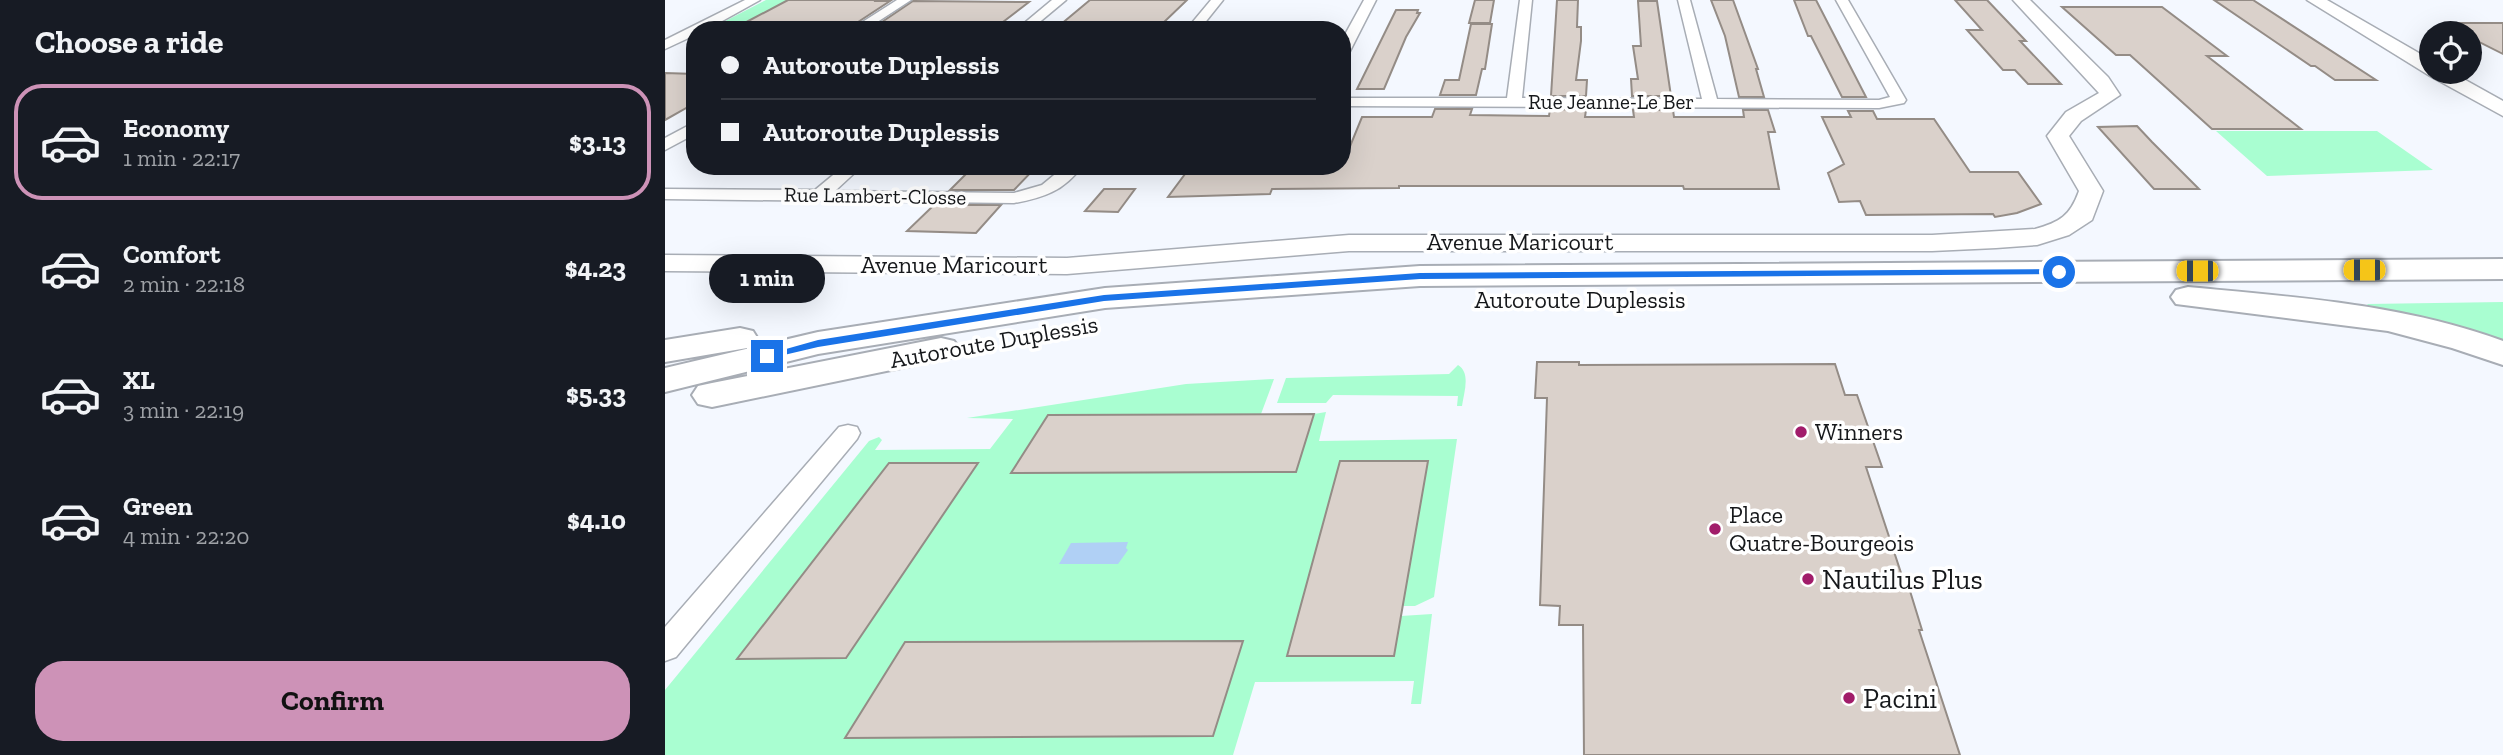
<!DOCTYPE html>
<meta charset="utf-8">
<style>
body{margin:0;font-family:"Zilla Slab",serif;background:#242831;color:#f1f3f6;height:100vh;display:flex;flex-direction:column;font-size:26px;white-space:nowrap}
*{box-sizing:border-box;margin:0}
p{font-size:23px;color:#9ea1a6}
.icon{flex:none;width:38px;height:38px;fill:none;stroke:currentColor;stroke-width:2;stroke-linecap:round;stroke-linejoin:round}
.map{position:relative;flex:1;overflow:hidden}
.side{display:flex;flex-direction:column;background:#171b24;width:665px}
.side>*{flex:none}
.hud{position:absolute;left:21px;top:21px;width:665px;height:154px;border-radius:28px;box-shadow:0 7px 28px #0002;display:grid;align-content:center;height:154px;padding:0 35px;background:#171b24}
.buttons{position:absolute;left:1754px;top:21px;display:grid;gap:14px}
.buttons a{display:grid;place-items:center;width:63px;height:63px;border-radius:50%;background:#171b24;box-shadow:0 7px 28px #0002;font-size:35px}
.end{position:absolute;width:32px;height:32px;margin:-16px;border:9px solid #1a73e8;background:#fff;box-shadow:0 0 0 4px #fff}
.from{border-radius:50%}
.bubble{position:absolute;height:49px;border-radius:24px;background:#171b24;box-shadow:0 7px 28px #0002;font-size:23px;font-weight:800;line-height:49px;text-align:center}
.car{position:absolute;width:21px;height:42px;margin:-21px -10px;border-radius:9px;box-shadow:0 0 5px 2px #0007;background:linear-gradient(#f5c518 24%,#345 0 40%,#f5c518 0 76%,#345 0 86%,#f5c518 0)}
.hud b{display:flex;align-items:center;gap:24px;height:66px;font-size:26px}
.hud b+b{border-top:2px solid #363941}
.hud i{width:18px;height:18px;background:#f1f3f6}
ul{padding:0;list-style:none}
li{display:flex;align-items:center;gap:21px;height:116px;margin:0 14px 10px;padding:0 21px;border:4px solid transparent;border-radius:28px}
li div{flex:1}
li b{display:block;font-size:26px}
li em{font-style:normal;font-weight:800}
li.current{border-color:#cd92b7}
li>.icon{width:63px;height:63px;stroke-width:1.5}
h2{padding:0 35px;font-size:32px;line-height:84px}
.cta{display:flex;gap:14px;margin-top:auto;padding:14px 35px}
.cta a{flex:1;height:80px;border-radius:28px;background:#cd92b7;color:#111;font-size:28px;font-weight:800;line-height:80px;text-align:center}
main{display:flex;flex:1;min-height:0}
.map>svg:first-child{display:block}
.green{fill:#a9fed1;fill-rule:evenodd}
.water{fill:#b0d0f5}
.building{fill:#dad1cb;stroke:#948c86;stroke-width:2}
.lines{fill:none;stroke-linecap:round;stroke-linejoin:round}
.street-casing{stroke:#a8adb5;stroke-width:3}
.secondary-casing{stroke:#a8adb5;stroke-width:3}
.highway-casing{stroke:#a8adb5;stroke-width:4}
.street{fill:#fff;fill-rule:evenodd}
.secondary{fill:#fff;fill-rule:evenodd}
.highway{fill:#fff;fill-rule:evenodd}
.route{fill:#1a73e8}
.poi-dot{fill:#a11c6a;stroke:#fff;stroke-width:2.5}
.labels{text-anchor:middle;stroke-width:7;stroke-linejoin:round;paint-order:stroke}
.far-street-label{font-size:21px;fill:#16181b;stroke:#fff}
.street-label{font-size:24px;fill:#16181b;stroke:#fff}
.poi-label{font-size:24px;fill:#16181b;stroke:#fff;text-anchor:start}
.near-poi-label{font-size:28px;fill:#16181b;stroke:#fff;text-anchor:start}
</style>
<main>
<section class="side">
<h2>Choose a ride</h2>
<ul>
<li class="current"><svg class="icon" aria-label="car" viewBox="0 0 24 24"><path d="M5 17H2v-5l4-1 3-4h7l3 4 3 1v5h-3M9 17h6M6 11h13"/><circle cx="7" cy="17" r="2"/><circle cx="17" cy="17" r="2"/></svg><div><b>Economy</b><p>1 min · 22:17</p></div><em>$3.13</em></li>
<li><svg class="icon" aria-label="car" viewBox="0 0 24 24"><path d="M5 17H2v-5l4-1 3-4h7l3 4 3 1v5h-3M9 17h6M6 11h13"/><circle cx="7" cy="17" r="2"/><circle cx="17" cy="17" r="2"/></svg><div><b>Comfort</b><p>2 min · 22:18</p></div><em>$4.23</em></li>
<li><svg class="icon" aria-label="car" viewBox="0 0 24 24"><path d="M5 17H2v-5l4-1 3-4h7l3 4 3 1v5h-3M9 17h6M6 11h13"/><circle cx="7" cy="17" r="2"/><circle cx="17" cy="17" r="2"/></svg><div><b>XL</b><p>3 min · 22:19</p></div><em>$5.33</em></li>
<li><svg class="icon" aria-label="car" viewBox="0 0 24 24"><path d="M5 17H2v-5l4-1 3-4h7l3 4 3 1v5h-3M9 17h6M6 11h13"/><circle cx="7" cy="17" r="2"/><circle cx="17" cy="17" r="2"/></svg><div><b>Green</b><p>4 min · 22:20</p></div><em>$4.10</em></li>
</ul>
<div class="cta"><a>Confirm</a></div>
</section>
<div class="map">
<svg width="1838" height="755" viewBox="0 0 1838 755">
<rect width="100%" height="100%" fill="#f4f8ff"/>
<path class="green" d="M101,0H123L66,30H43Z
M1551,131H1712L1768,170L1602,176Z
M1838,302V343L1707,309L1702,304Z
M793,365C806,373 799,392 797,406H792L793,396L668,395L661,403H612L621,378L784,374Z
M609,379L596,414L383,415L630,472L649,414L661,412L654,441L792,439L769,597L750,606H737L736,616L767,614L756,704H746L749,681L590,682L568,755H0V690L204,441L214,437L217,440L210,450L325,449L348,419L302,418L521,384ZM224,463L312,464L181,658L73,659ZM578,641L548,736L181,737L240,642Z"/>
<path class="water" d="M463,542L461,548L463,550L453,564H394L406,543Z"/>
<path class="building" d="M123,0H211L209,1H225L190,24L168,23L162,27H72Z
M425,0H522L496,25H395Z
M810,0H829L825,23H804Z
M892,0H913L912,27H916V41L911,80H922L921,96H886Z
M1046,0H1068L1093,69H1091L1099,97H1074L1060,36Z
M1129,0H1151L1201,97H1177L1146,36H1143Z
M1290,0H1322L1361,41H1355L1396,84H1363L1350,70H1338L1302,30H1317Z
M1549,0H1588L1711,80H1670L1650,66H1646Z
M248,1L364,2L334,25L214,24Z
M973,1H992L1006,96H967L966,79H973L968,46H976Z
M1397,7H1497L1562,56H1542L1636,129H1547L1465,55H1451Z
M731,10H753L752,13H755L741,37L719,89H692Z
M1778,23H1838V54L1804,37V33H1798Z
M806,24H827L820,69H817L811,95H775L780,80H794Z
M0,73L30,74V103L0,120Z
M770,109H807L805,115L884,116L885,109L921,110L920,117H969L968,110H1008L1009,117H1079L1078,110H1103L1110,132H1103L1114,189H1019L1018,186H734V188L607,189L605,194L503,197L526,166H677L697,117H767Z
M1183,111H1208L1212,119H1269L1305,172H1353L1376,204L1352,213L1330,217L1328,214L1201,215L1195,201L1174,202L1163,173L1179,164L1157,117H1186Z
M1472,126L1487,142L1534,189H1489L1433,127Z
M309,166H372L349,190H285Z
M439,189H470L453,212L420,211Z
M269,205H336L311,233L242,231Z
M872,362H914V365L1170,364L1180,395H1192L1217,467H1201L1242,591H1245L1257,630H1254L1295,755H919L918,625H894L895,606L875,605L882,398H870Z
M649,414L631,472L346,473L383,415Z
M675,461H763L729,656H622Z
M224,463H313L181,658L72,659Z
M578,641L548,736L180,738L240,642Z"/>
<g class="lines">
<defs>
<path id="street" d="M80,0H95L41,30H30V35L0,49V40Z
M232,0H246L200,30H185Z
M387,0H401L365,30H351Z
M546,0H558L534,30H521Z
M699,0H711L684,53L677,57V40Z
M855,0H867L857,98L1037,99L1013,0H1025L1052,99L1214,100L1225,97L1171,0H1183L1241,100L1239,103L1214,108L677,106V98H842Z
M30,122V134L0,150V138Z
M179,166H197L170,191L349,193L377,185L400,166H417C399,191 378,198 349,203L0,199V189L150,190Z
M183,425L192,427L195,433L192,439L11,657L0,661V627L174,427Z"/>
<path id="secondary" d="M1348,0H1365L1443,77L1455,95L1416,121L1404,136L1438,191L1427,220L1404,235L1372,245L1331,248L1267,251H684L402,274L0,271V255L402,258L684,235H1267L1370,229C1395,222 1405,216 1414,191L1382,136L1401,112L1434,93Z
M1642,0H1662L1766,60V72H1786L1838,101V116L1765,76Z"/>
<path id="highway" d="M1838,259V279L755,286L440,308L153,354L0,392V368L153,332L440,288L755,266Z
M1523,287C1630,297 1737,304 1838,341V365L1787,348L1723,331L1511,304L1506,297L1511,290Z
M75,328L88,331L93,339L88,347L0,362V340Z
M276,338L289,341L295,349L289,357L47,407L33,404L27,395L33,386L47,383Z"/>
</defs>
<use href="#street" class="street-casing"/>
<use href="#secondary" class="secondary-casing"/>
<use href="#highway" class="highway-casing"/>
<use href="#street" class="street"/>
<use href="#secondary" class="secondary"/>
<use href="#highway" class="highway"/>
</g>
<path class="route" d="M1394,269L1397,270V274L755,279L439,301L153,347L102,359L96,356L153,340L439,295L755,273Z"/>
<g class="poi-dot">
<circle cx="1136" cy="432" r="7"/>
<circle cx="1050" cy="529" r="7"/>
<circle cx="1143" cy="579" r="7"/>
<circle cx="1184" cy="698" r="7"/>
</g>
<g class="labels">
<g class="far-street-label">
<text x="946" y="109">Rue Jeanne-Le Ber</text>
<text transform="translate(210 196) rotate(1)" y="7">Rue Lambert-Closse</text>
</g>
<g class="street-label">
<text x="855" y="250">Avenue Maricourt</text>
<text x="289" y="273">Avenue Maricourt</text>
<text x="915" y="308">Autoroute Duplessis</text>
<text transform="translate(329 342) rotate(-10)" y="8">Autoroute Duplessis</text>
</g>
<g class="poi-label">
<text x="1150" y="440">Winners</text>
<text x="1064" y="523">Place<tspan x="1064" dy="28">Quatre-Bourgeois</tspan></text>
</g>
<g class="near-poi-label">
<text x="1157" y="589">Nautilus Plus</text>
<text x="1198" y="708">Pacini</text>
</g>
</g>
</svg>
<div class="buttons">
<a><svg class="icon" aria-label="locate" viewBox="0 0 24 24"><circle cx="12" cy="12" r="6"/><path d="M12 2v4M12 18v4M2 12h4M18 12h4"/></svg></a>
</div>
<i class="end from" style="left:1394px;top:272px"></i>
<i class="end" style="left:102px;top:356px"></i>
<div class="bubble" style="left:44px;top:254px;width:116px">1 min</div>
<i class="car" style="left:1699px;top:270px;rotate:270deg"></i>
<i class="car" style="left:1532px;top:271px;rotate:270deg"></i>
<div class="hud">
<b><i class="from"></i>Autoroute Duplessis</b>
<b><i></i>Autoroute Duplessis</b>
</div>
</div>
</main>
